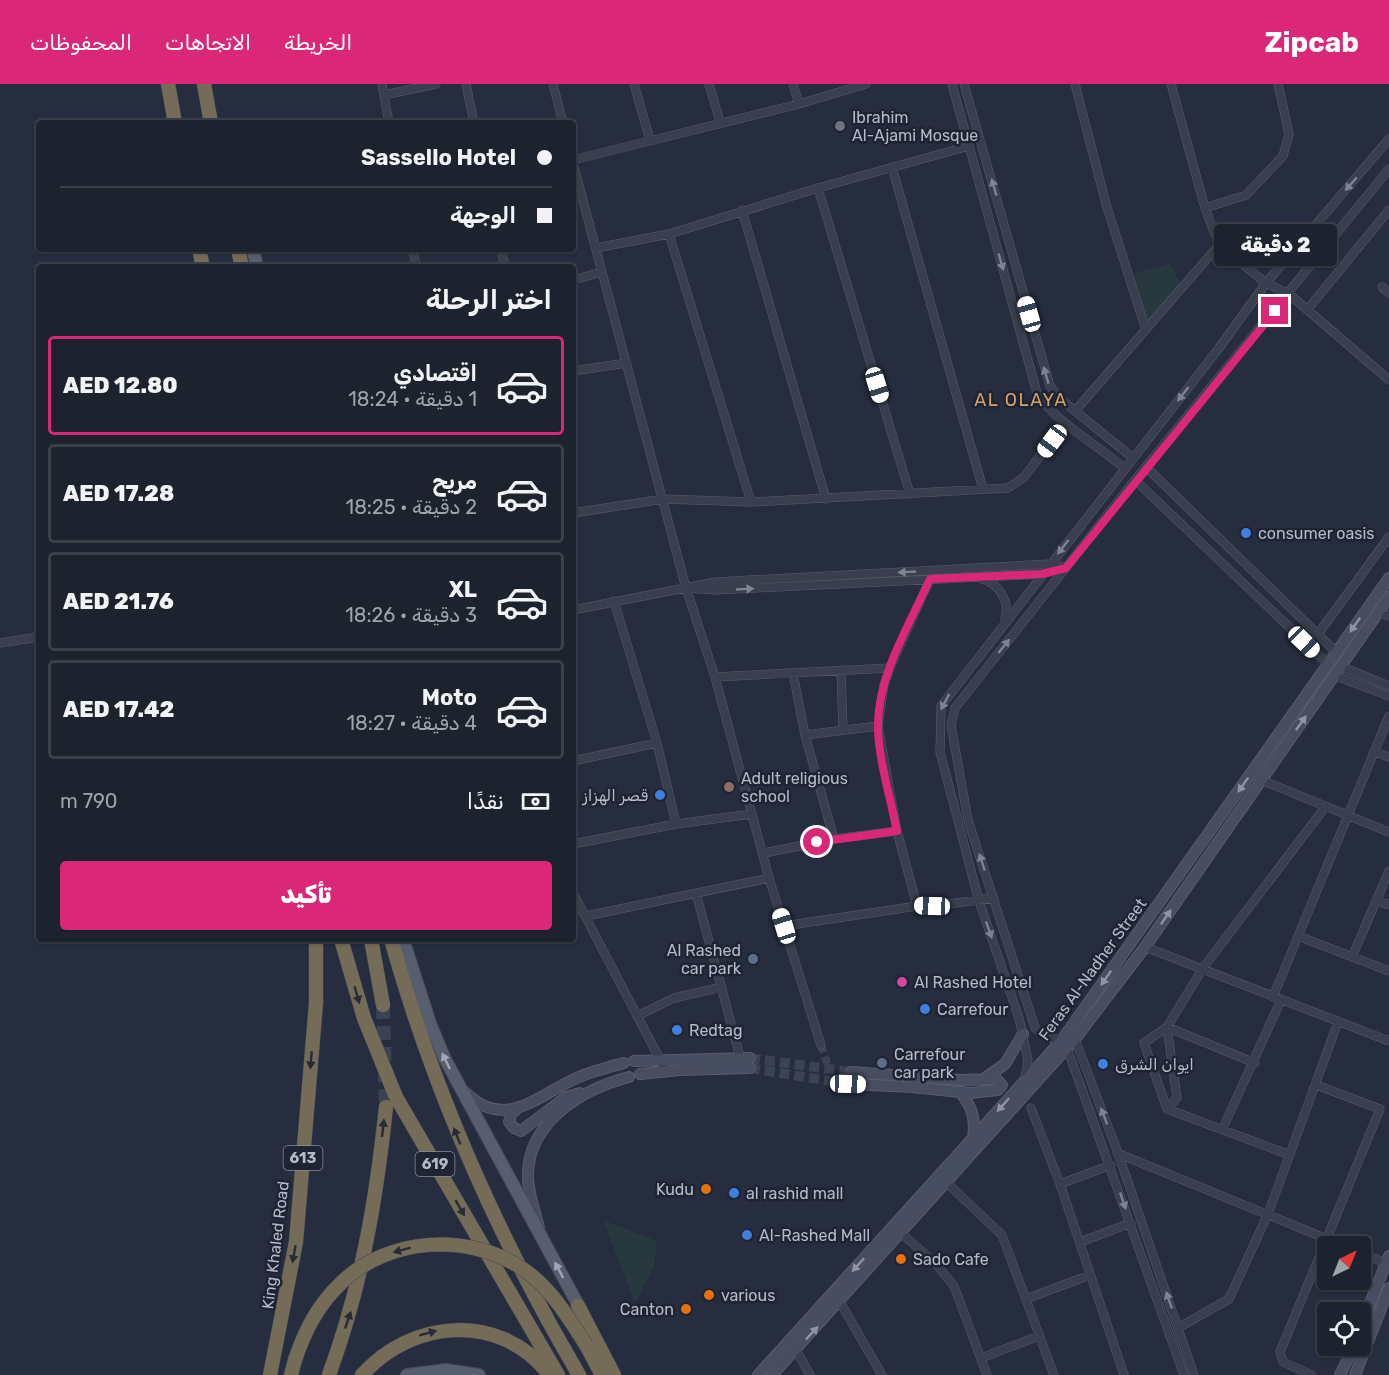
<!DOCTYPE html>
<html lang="ar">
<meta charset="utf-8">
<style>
body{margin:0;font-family:Rubik,"Noto Naskh Arabic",sans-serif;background:#292f3a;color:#f1f3f6;direction:rtl;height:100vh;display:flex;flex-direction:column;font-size:22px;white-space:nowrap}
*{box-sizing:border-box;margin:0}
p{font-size:20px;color:#a0a4aa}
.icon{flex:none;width:33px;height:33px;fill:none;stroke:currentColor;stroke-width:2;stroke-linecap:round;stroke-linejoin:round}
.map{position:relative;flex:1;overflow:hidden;direction:ltr}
.sheet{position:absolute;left:36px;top:180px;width:540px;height:678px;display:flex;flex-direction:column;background:#1c222e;border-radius:6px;box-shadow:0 2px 4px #0004,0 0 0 2px #3a3f4a;direction:rtl}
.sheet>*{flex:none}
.hud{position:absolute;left:36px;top:36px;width:540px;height:132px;border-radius:6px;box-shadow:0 2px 4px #0004,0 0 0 2px #3a3f4a;direction:rtl;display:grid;align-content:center;height:132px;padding:0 24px;background:#1c222e}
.needle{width:39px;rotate:43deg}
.tools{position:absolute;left:1317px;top:1152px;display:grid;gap:12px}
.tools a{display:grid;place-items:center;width:54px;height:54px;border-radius:6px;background:#1c222e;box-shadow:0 2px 4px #0004,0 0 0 2px #3a3f4a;font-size:30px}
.end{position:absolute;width:27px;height:27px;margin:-14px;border:8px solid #db2777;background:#fff;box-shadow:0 0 0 3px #fff}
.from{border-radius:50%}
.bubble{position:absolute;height:42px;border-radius:6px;background:#1c222e;box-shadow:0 2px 4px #0004,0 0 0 2px #3a3f4a;font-size:20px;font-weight:800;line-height:42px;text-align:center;direction:rtl}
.car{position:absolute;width:18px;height:36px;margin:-18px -9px;border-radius:8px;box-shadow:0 0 4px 2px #0007;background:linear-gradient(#fff 24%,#345 0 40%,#fff 0 76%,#345 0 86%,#fff 0)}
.hud b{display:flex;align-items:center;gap:21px;height:57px;font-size:22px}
.hud b+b{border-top:2px solid #3a3f4a}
.hud i{width:15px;height:15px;background:#f1f3f6}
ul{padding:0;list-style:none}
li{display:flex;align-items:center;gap:18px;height:99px;margin:0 12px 9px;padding:0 12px;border:3px solid #3a3f4a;border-radius:6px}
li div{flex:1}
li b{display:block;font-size:22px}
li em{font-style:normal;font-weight:800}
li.active{border-color:#db2777}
li>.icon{width:54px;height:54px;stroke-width:1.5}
h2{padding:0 24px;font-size:27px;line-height:72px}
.pay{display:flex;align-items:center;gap:15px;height:66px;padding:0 24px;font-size:22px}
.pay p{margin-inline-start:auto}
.primary-button{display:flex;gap:12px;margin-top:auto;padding:12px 24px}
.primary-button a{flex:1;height:69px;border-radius:6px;background:#db2777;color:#fff;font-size:24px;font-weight:800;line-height:69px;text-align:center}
header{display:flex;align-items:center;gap:36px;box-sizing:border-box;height:84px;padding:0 30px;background:#db2777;color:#fff}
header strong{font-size:28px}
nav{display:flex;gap:33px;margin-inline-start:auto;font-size:21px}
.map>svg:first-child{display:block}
.green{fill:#27393f}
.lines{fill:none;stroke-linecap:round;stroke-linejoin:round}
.street-tunnel{stroke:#3b4253;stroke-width:8;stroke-dasharray:8 4;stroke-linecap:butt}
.secondary-tunnel{stroke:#3b4253;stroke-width:10;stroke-dasharray:10 5;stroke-linecap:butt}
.highway-tunnel{stroke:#3b4253;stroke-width:14;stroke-dasharray:14 7;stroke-linecap:butt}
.street-casing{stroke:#575d6c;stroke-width:9}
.secondary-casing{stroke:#575d6c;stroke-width:12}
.primary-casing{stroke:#424857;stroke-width:14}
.highway-casing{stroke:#444a59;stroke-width:15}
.street{stroke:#393f4e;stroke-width:8}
.secondary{stroke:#474e61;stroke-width:10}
.primary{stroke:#575e6e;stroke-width:12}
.highway{stroke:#746c56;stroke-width:14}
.highway-bridge-casing{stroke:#444a59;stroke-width:15;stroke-linecap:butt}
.highway-bridge{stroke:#746c56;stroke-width:14}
.oneway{fill:#7d8392}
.oneway2{fill:#8e94a5}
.oneway3{fill:#272b36}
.oneway4{fill:#a2a8b7}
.route{stroke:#db2777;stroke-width:8}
.worship-dot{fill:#6b7280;stroke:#1e2433;stroke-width:2}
.shop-dot{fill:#3f7fe0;stroke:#1e2433;stroke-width:2}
.education-dot{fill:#8d6e63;stroke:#1e2433;stroke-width:2}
.service-dot{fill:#5c6f8a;stroke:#1e2433;stroke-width:2}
.hotel-dot{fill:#d1479c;stroke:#1e2433;stroke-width:2}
.food-dot{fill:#e8710a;stroke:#1e2433;stroke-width:2}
.labels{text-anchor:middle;stroke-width:5;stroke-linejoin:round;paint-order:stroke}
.shield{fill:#1e2433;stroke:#888d9c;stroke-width:1.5}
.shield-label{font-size:15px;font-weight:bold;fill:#b5bac9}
.poi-label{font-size:16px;fill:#b5bac9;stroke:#1e2433;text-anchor:start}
.street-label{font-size:16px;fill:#b5bac9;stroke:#1e2433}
.neighbourhood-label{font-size:18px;letter-spacing:1.5px;fill:#d3a266;stroke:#1e2433}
</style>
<header>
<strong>Zipcab</strong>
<nav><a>الخريطة</a><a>الاتجاهات</a><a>المحفوظات</a></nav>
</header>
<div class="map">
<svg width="1389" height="1291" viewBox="0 0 1389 1291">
<rect width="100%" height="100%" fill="#252d3e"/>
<path class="green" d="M1170,179L1180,200L1145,243L1130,191Z
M603,1136L657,1157L654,1182L635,1219Z"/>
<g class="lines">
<path class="street-tunnel" d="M821,961L829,985"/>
<path class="secondary-tunnel" d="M750,974L851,988
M750,984L848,1000"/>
<path class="highway-tunnel" d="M383,921L386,1023"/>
<defs>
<path id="street" d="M382,0L389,39
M466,0L474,39
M553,0L563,39
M634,0L650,56
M709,0L720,38
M793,0L799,20
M952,0L1037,309C1058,341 1096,359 1124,384
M964,0L1050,302L1059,314L1133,374
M1075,0L1106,120L1145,243
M1171,0L1205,124L1219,161L1266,199L1289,210L1389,296
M384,11L436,0
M573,76L799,20L866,0
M573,79L686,504L715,593L769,794L821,961
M892,83L983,405
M818,104L910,410
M1205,124L1246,111L1283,72L1289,50L1278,0
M742,126L826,415
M669,150L751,418
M596,164L669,150L818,104L969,62
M413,165L416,183
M501,165L505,183
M573,196L602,188
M1382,203L1389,209
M1307,226L1389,126
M573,287L627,279
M1075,327L1219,161
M1146,383L1336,568
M1135,396L1328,580
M573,429L664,415L751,418L1008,404L1024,393L1065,339
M982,495C999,499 1010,518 1005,534
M614,517L657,659L676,740
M573,526L715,498L1049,480L1066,484L1042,490L715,506L686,504
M1378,528L1389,532
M1318,550L1389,453
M0,559L39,553
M1340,582L1389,602
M841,586L843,646
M793,589L805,651L834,755
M1334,591L1389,612
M715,593L890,584
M805,651L878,642
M1375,668L1389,673
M573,677L657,659
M1261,696L1389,748
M573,760L676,740L752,730
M764,769L834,755L897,747
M573,809L666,987
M696,809L740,973
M1376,816L1389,821
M917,822L897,747L878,642L884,601L890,584L930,495
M586,832L769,794
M784,842L917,822H932L994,814
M1298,852L1389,887
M1145,863L1389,957
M1352,873L1389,787
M1273,913L1389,632
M637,932L674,914L722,903
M1075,955L1118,1069L1194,1291
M1062,956L1048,954L1035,944L968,736L951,641L955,624L1135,396L1389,85
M1067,964L1184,1291
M1255,979L1167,943L1144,959L1167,1025L1290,1071
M1025,994L1028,976L1019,934L979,817L940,668L941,622L1219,264L1266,199L1389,55
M1031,1024L1060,1100L1124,1291
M1167,1025L1177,1014L1167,943L1203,884L1326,722
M1222,1046L1281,916
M1117,1069L1344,1162
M947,1099L1002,1151L1054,1291
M1060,1100L1111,1081
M901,1149L936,1180L954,1202L987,1291
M1080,1158L1131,1139
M1360,1169L1386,1179
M1026,1215L1090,1191
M840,1218L882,1291
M1178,1244L1229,1215L1268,1130L1338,938
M796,1266L810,1291
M981,1274L1039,1252
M1312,1291L1283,1278L1280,1268L1380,1025L1316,1001"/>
<path id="secondary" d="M634,977L750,974
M640,990L680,986L750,984
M985,994L1005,980L1023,950
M848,1000L912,1003L970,1009L998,1006L1002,1001L996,995L960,996L851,988
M465,1008C506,1049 540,1009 579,993C593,987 609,983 624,979
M960,1008C972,1023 976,1034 973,1054
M518,1024L511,1030L509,1038L514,1044L521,1047L566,1013L580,1009
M539,1144C535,1126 527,1107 528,1089C530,1036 583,1005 629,993
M1360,1244L1389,1172
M758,1291L1062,956L1389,494
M772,1291L1075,955L1145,863L1389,513
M1340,1291L1354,1262
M1355,1291L1389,1204"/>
<path id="primary" d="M253,165L257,183
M403,855L431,942L445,975L582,1228
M407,1291L446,1286L479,1291"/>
<path id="highway" d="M168,0L175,39
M204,0L211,39
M199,165L203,183
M238,165L242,183
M341,855L364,934L396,1013L558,1291
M371,855L383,921
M391,855C434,1009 498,1153 579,1291
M578,1222L614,1291
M586,1261L602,1291
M270,1291L296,1158L316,919V855
M291,1291L295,1276
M329,1291C362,1200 376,1118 386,1023
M362,1291C412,1235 499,1228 548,1289"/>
</defs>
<use href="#street" class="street-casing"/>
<use href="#secondary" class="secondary-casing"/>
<use href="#primary" class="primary-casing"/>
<use href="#highway" class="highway-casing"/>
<use href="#street" class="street"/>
<use href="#secondary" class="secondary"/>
<use href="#primary" class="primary"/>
<use href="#highway" class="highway"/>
<defs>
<path id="highway-bridge" d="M295,1276C305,1246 318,1221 341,1199C388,1153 469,1148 523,1185C551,1204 568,1233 586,1261"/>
</defs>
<use href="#highway-bridge" class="highway-bridge-casing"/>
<use href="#highway-bridge" class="highway-bridge"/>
</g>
<defs><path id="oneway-solid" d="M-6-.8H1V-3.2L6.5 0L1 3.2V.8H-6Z" transform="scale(1.5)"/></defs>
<g class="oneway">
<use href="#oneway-solid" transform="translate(1351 100) rotate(131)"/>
<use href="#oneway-solid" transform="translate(994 103) rotate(-106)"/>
<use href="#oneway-solid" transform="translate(1001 178) rotate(74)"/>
<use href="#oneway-solid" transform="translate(1046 291) rotate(-106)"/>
<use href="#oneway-solid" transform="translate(1183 310) rotate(128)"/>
<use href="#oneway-solid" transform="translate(1063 463) rotate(128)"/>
<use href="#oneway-solid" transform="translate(907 488) rotate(177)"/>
<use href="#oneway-solid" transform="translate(745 505) rotate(-3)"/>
<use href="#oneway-solid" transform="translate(1004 562) rotate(-51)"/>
<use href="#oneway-solid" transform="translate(945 618) rotate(118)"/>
<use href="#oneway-solid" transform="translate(982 778) rotate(-108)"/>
<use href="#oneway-solid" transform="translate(989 846) rotate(71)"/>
<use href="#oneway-solid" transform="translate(1104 1032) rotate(-111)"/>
<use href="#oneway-solid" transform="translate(1123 1117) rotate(71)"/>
<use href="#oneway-solid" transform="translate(1169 1216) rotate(-109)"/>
</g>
<g class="oneway2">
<use href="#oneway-solid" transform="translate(1355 541) rotate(125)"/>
<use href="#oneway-solid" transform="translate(1301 639) rotate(-55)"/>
<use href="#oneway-solid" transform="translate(1243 701) rotate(125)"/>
<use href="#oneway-solid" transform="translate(1166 833) rotate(-55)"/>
<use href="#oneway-solid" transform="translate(1106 894) rotate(125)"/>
<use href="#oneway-solid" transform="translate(1003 1021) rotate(132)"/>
<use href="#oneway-solid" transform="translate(858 1181) rotate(132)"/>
<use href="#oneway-solid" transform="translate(812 1249) rotate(-47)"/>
</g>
<g class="oneway3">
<use href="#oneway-solid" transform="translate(357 911) rotate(74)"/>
<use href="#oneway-solid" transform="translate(311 976) rotate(95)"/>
<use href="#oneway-solid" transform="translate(383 1044) rotate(-84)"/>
<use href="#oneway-solid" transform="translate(457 1052) rotate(-112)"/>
<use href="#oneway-solid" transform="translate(460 1124) rotate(60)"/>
<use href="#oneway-solid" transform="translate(402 1166) rotate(165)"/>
<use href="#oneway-solid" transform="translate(294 1170) rotate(100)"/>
<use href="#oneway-solid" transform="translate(348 1236) rotate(-71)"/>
<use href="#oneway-solid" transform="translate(428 1249) rotate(-15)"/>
</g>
<g class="oneway4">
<use href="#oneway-solid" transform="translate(446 977) rotate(-116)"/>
<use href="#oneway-solid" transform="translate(559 1186) rotate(-118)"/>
</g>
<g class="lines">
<path class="route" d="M817,758L897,747C891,716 878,674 878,643C877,592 910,540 930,495L1042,490L1066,484L1275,227"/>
</g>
<circle class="worship-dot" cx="840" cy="42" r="6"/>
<g class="shop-dot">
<circle cx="1246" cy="449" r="6"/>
<circle cx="660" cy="711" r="6"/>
<circle cx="925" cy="925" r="6"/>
<circle cx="677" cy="946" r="6"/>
<circle cx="1103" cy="980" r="6"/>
<circle cx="734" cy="1109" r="6"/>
<circle cx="747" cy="1151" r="6"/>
</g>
<circle class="education-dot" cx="729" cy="703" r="6"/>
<g class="service-dot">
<circle cx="753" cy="875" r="6"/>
<circle cx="882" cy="979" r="6"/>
</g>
<circle class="hotel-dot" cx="902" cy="898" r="6"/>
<g class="food-dot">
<circle cx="706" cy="1105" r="6"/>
<circle cx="901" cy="1175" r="6"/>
<circle cx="709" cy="1211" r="6"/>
<circle cx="686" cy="1225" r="6"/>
</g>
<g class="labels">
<g class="shield">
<rect x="283.5" y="1062" width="39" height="24" rx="4.5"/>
<rect x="415.5" y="1068" width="39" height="24" rx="4.5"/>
</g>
<g class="shield-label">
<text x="303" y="1079">613</text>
<text x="435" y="1085">619</text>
</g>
<g class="poi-label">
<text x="852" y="39">Ibrahim<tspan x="852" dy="18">Al-Ajami Mosque</tspan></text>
<text x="1258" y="455">consumer oasis</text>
<text x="741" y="700">Adult religious<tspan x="741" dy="18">school</tspan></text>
<text x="648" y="717" text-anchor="end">قصر الهزاز</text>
<text x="741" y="872" text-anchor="end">Al Rashed<tspan x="741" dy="18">car park</tspan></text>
<text x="914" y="904">Al Rashed Hotel</text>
<text x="937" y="931">Carrefour</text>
<text x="689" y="952">Redtag</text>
<text x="894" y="976">Carrefour<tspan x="894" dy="18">car park</tspan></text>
<text x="1115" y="986">ايوان الشرق</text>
<text x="694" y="1111" text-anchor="end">Kudu</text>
<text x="746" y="1115">al rashid mall</text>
<text x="759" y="1157">Al-Rashed Mall</text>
<text x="913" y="1181">Sado Cafe</text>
<text x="721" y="1217">various</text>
<text x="674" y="1231" text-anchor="end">Canton</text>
</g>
<g class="street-label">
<text transform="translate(1092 885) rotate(-54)" y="6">Feras Al-Nadher Street</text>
<text transform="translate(275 1161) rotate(-83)" y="6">King Khaled Road</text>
</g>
<g class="neighbourhood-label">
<text x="1021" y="322">AL OLAYA</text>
</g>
</g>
</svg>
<div class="tools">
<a><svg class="needle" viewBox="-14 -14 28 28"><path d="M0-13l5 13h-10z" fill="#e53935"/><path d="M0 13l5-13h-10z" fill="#a0a4aa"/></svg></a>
<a><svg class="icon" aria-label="locate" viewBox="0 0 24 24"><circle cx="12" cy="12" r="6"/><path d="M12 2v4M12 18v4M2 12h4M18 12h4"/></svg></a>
</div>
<i class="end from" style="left:817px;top:758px"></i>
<i class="end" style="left:1275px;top:227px"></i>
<div class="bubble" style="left:1214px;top:140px;width:123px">2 دقيقة</div>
<i class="car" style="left:1029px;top:230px;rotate:344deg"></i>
<i class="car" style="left:877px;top:301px;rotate:163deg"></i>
<i class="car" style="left:1052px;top:357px;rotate:217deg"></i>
<i class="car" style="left:1304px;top:558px;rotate:134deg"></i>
<i class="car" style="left:932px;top:822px;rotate:272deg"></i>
<i class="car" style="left:784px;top:842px;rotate:343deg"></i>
<i class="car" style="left:848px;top:1000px;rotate:92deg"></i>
<div class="hud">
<b><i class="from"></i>Sassello Hotel</b>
<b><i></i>الوجهة</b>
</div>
<section class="sheet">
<h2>اختر الرحلة</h2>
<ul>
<li class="active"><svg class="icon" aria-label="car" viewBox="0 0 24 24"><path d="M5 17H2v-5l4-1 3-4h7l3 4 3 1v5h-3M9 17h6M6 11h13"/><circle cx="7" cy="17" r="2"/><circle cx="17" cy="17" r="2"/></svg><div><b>اقتصادي</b><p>1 دقيقة · 18:24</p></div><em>AED 12.80</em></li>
<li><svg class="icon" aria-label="car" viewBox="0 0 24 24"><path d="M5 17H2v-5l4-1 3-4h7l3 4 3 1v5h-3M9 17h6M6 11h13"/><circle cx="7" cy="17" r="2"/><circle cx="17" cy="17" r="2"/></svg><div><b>مريح</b><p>2 دقيقة · 18:25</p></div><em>AED 17.28</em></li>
<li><svg class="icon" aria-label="car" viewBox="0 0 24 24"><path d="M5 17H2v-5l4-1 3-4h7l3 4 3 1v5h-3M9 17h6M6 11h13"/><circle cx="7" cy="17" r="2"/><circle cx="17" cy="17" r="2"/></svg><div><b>XL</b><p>3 دقيقة · 18:26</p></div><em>AED 21.76</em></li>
<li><svg class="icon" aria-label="car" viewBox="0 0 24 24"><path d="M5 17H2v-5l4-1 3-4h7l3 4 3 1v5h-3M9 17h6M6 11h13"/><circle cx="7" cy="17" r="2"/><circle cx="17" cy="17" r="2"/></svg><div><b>Moto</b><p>4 دقيقة · 18:27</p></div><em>AED 17.42</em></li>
</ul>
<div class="pay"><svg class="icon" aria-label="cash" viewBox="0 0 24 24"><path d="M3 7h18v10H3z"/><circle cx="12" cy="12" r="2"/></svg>نقدًا<p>790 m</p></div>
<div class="primary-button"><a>تأكيد</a></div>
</section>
</div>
